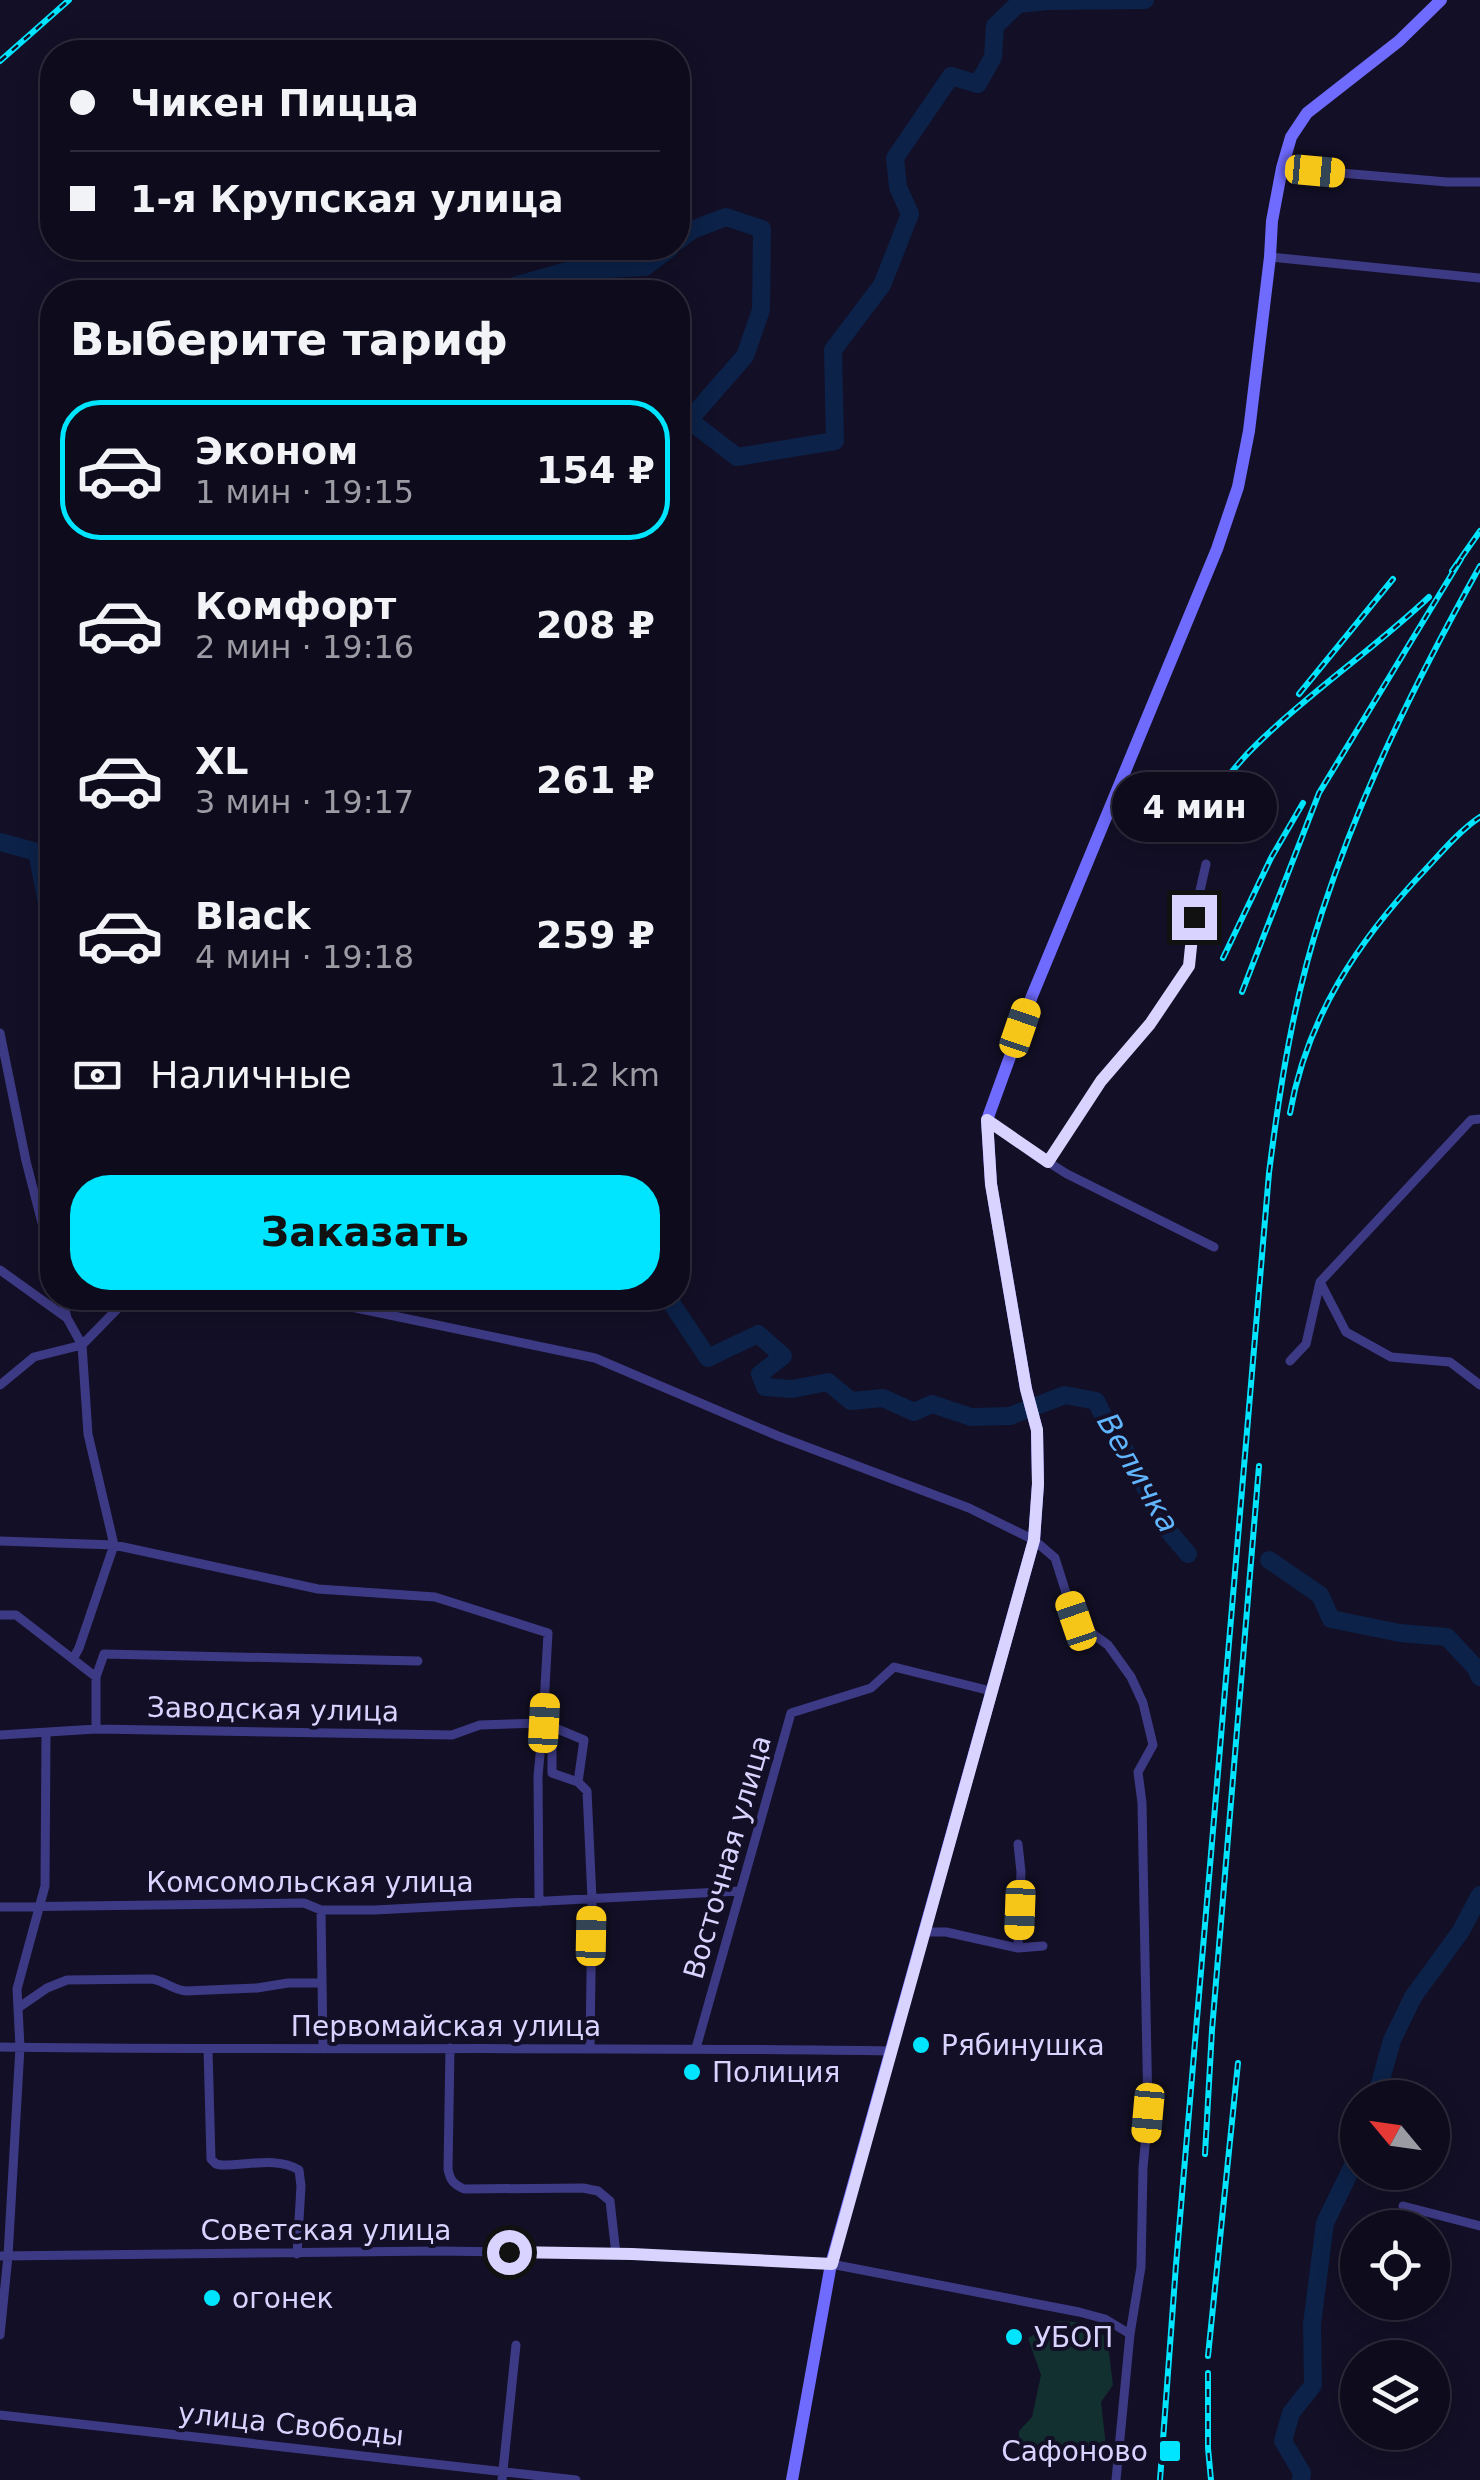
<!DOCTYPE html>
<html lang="ru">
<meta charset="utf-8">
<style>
body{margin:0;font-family:"DejaVu Sans",sans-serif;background:#171425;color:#f1f3f6;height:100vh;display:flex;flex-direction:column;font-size:38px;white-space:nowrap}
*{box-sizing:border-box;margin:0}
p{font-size:32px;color:#9b9ba3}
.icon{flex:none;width:55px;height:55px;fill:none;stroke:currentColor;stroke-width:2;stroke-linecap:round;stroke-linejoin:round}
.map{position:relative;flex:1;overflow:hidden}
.drawer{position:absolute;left:40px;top:280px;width:650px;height:1030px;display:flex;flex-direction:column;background:#0e0b1c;border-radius:40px;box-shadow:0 5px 25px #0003,0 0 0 2px #2e2b3b}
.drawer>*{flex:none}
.guide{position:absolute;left:40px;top:40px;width:650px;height:220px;border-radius:40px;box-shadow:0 5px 25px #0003,0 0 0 2px #2e2b3b;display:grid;align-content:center;height:220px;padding:0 30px;background:#0e0b1c}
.needle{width:65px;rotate:299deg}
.fabs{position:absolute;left:1340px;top:2080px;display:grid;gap:20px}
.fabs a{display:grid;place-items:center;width:110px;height:110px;border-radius:50%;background:#0e0b1c;box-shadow:0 5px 25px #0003,0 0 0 2px #2e2b3b;font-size:50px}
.end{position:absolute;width:45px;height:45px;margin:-22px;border:12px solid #d9d4ff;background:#111;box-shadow:0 0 0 5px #111}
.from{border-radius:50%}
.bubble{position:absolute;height:70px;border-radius:35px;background:#0e0b1c;box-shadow:0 5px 25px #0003,0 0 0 2px #2e2b3b;font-size:32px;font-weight:800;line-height:70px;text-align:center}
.car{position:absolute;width:30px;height:60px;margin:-30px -15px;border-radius:12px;box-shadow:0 0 8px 2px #0007;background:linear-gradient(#f5c518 24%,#345 0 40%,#f5c518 0 76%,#345 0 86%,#f5c518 0)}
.guide b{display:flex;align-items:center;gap:35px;height:95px;font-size:38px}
.guide b+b{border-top:2px solid #2e2b3b}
.guide i{width:25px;height:25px;background:#f1f3f6}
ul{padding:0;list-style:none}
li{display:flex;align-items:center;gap:30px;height:140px;margin:0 20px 15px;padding:0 10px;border:5px solid transparent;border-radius:40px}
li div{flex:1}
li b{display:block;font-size:38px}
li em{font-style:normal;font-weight:800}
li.current{border-color:#00e5ff}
li>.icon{width:90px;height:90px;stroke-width:1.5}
h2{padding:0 30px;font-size:45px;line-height:120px}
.pay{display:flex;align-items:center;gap:25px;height:110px;padding:0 30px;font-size:38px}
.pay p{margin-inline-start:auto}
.action{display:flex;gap:20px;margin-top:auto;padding:20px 30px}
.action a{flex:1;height:115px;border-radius:40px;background:#00e5ff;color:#111;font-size:40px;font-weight:800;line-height:115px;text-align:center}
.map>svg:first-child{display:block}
.green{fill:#12302f}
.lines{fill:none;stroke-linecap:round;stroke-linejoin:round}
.river{stroke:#0c2248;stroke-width:18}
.street{stroke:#3d3a85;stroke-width:9}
.secondary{stroke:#6f6bff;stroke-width:12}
.rail-casing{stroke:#00e5ff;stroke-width:6}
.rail{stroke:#130f26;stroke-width:2.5;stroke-dasharray:8;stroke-linecap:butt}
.route{stroke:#d9d4ff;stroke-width:12}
.poi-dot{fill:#00e5ff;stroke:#130f26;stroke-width:4}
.labels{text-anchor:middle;stroke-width:8;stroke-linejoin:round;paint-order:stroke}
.street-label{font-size:28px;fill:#d9d4ff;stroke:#130f26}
.poi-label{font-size:28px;fill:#d9d4ff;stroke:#130f26;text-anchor:start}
.water-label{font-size:30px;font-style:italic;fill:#62b6ff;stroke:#130f26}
</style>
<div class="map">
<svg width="1480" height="2480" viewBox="0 0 1480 2480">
<rect width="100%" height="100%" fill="#130f26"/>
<path class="green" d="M1058,2321L1076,2322L1107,2337L1113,2385L1101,2402L1106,2446L1066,2455L1019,2451V2431L1032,2417L1041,2375L1028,2338Z"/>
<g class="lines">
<path class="river" d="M678,241L692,230L726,217L762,229L761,310L745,356L689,420L737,457L835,441L833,350L882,285L910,214L898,187L895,158L951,76L978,84L993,57L995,26L1018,4L1048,1L1145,0
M506,292L514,286L567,271L645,267L670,248
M0,842L37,852L52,929
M678,1275V1279
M668,1298L708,1358L758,1334L783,1356L760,1374L765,1387L792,1389L828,1382L851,1401L883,1398L914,1412L932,1404L971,1417L1010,1416L1065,1395L1096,1401L1108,1425L1136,1467L1161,1522L1188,1554
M1269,1560L1320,1595L1331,1619L1400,1633L1447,1637L1476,1668L1480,1677
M1376,2098L1392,2040L1413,1997L1461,1931L1480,1895
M1301,2480L1302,2473L1283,2441L1291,2413L1313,2385L1312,2324L1325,2223L1358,2155"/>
<path class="street" d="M1282,168L1447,182H1480
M1270,257L1480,278
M0,1033L26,1161L52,1262
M987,1120L1048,1162L1101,1081L1149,1024L1189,966L1194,917L1206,864
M1048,1162L1067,1174L1214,1247
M0,1270L67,1318L82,1345L88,1434L114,1545L318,1589L435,1597L548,1633L543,1723L538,1776L539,1902
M1320,1282L1346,1332L1391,1357L1450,1362L1480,1385
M62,1298L67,1318
M308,1298L595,1358L778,1436L969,1508L1034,1540L1055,1558L1075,1621L1108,1645L1131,1677L1143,1703L1153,1745L1138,1772L1142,1803L1148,2113L1143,2168L1141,2267L1130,2334
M1290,1361L1306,1344L1320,1282L1471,1120L1480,1119
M0,1385L34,1357L82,1345L127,1299L136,1298
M0,1541L114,1545L79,1648L73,1659
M0,1615H16L96,1677V1729
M96,1677L104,1654L418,1661
M0,1735L96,1729L452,1735L480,1725L543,1723
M578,1782L552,1773V1737L543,1723L584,1740L578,1782L587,1791L592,1899L590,2048
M0,1907L304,1903L321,1910H375L740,1891
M321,1910L323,2049
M925,1932H946L1018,1948L1043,1946
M1018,1948L1021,1872L1018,1844
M18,2008L47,1988L67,1980L152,1979C165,1981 173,1990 186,1991L257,1988L288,1983H322
M0,2047C297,2051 595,2046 892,2051
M450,2048L448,2169C450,2180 453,2184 464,2189L583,2188L598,2191L610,2201L616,2254
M696,2048L791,1713L871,1688L894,1667L991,1691
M208,2049L211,2159L216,2164L221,2165C246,2166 277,2156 299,2170L301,2186L297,2254
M1403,2206L1480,2226
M0,2256L437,2251L632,2254L831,2264L1079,2312L1105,2319L1130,2334L1116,2480
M0,2335L8,2256L20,2047L17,1989L45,1886L46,1733
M0,2415L576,2480
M502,2480L516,2345"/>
<path class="secondary" d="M792,2480L831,2264L1034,1540L1038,1484L1037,1430L1026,1389L991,1184L987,1120L1032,996L1217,549L1238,487L1249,431L1270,257L1272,221L1282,168L1291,137L1307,113L1399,41L1441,0"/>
<defs>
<path id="rail" d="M0,61L69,0
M1452,571L1480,531
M1299,694L1393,579
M1199,817C1217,791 1234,766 1257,744C1311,691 1374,649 1429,597
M1223,958L1271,858L1303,803
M1242,992L1319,793L1461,559
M1290,1113C1307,1017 1358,941 1424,871C1441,853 1459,831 1480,817
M1205,2154L1212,2030L1259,1466
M1208,2356L1238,2063
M1208,2373V2448L1211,2480
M1160,2480L1176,2265L1269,1173C1280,1085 1294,997 1322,912C1362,789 1417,679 1480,566"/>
</defs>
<use href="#rail" class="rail-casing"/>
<use href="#rail" class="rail"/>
</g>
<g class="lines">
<path class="route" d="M509,2252L632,2254L832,2264L1034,1540L1038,1484L1037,1430L1026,1389L991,1184L987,1120L1048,1162L1101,1081L1150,1024L1189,966L1194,917"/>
</g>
<g class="poi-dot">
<circle cx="921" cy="2045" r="10"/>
<circle cx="692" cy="2072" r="10"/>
<circle cx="212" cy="2298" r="10"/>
<circle cx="1014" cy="2337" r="10"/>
<rect x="1158" y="2439" width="24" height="24" rx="5"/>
</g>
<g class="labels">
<g class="street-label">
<text transform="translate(273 1709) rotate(1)" y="10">Заводская улица</text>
<text transform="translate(727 1857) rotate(-74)" y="10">Восточная улица</text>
<text x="310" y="1892">Комсомольская улица</text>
<text x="446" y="2036">Первомайская улица</text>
<text x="326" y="2240">Советская улица</text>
<text transform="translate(291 2424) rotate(6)" y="10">улица Свободы</text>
</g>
<g class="poi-label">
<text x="941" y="2055">Рябинушка</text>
<text x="712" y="2082">Полиция</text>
<text x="232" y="2308">огонек</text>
<text x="1034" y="2347">УБОП</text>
<text x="1148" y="2461" text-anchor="end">Сафоново</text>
</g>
<g class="water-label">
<text transform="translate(1138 1473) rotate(60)" y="10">Величка</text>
</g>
</g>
</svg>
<div class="fabs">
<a><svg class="needle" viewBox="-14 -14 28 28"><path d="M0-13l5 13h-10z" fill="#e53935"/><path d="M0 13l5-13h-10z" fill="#9b9ba3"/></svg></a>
<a><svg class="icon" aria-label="locate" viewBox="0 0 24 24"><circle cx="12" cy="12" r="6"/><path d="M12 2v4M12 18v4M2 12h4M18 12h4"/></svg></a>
<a><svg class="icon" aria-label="layers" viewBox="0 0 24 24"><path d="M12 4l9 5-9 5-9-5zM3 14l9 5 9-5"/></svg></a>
</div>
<i class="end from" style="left:509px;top:2252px"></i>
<i class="end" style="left:1194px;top:917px"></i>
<div class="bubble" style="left:1112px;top:772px;width:165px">4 мин</div>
<i class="car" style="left:1315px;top:171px;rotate:95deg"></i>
<i class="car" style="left:1020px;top:1028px;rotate:19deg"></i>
<i class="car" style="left:1076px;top:1621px;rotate:341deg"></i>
<i class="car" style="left:544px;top:1723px;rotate:3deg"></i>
<i class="car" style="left:1020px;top:1910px;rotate:182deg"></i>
<i class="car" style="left:591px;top:1936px;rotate:1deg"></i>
<i class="car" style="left:1148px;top:2113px;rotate:185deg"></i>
<div class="guide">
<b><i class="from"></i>Чикен Пицца</b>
<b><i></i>1-я Крупская улица</b>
</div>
<section class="drawer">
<h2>Выберите тариф</h2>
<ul>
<li class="current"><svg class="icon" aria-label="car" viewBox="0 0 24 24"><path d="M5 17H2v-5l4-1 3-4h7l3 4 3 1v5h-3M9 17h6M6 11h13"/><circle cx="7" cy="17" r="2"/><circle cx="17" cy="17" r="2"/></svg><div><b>Эконом</b><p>1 мин · 19:15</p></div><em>154 ₽</em></li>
<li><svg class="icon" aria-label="car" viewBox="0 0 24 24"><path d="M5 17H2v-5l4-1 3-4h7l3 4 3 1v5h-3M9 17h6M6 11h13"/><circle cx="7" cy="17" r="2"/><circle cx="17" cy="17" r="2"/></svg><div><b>Комфорт</b><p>2 мин · 19:16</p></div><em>208 ₽</em></li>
<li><svg class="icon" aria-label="car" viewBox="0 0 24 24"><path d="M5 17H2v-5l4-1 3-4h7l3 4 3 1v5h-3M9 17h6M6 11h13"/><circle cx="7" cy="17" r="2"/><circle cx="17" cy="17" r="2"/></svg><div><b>XL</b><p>3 мин · 19:17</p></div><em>261 ₽</em></li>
<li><svg class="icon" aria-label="car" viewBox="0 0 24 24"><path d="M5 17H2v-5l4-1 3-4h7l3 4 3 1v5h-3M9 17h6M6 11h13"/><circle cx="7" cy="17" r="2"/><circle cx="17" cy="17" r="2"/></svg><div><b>Black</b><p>4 мин · 19:18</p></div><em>259 ₽</em></li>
</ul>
<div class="pay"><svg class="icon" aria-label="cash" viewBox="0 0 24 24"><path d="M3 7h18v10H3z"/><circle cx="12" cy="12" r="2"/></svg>Наличные<p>1.2 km</p></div>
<div class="action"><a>Заказать</a></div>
</section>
</div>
